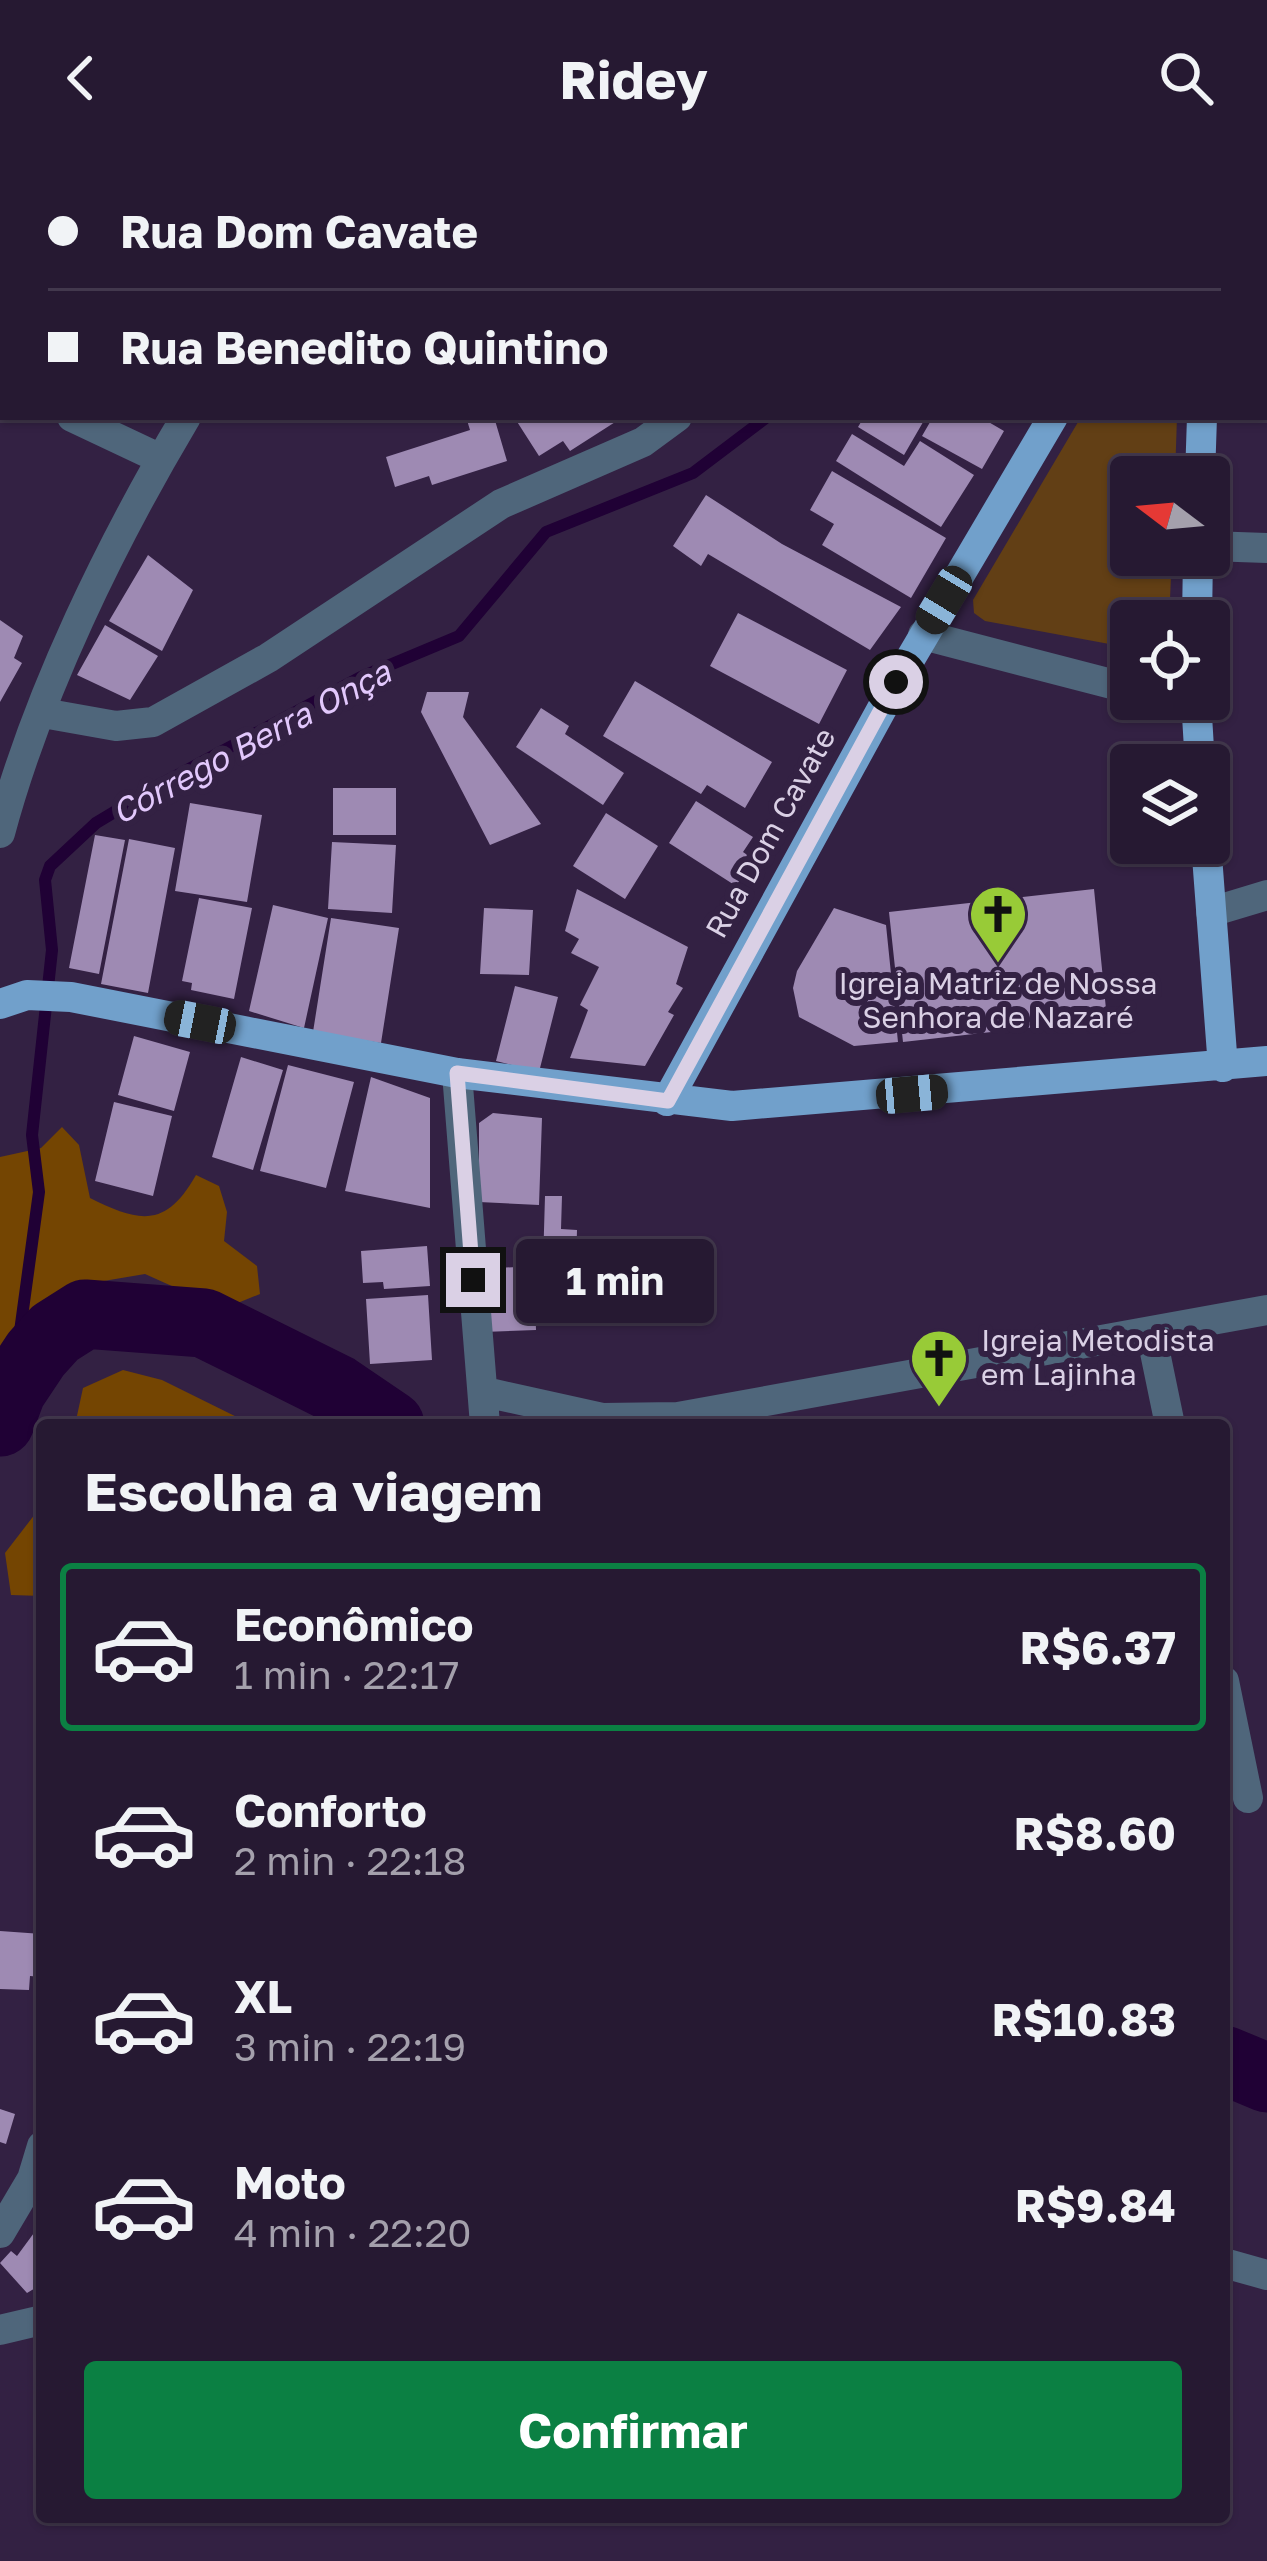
<!DOCTYPE html>
<html lang="pt">
<meta charset="utf-8">
<style>
body{margin:0;font-family:"Golos Text",sans-serif;background:#2e223a;color:#f1f3f6;height:100vh;display:flex;flex-direction:column;font-size:45px;white-space:nowrap}
*{box-sizing:border-box;margin:0}
p{font-size:39px;color:#a4a0ac}
.icon{flex:none;width:66px;height:66px;fill:none;stroke:currentColor;stroke-width:2;stroke-linecap:round;stroke-linejoin:round}
.map{position:relative;flex:1;overflow:hidden}
.side{position:absolute;left:36px;top:1263px;width:1194px;height:1104px;display:flex;flex-direction:column;background:#261932;border-radius:12px;box-shadow:0 3px 9px #0004,0 0 0 3px #42384d}
.side>*{flex:none}
.banner{position:absolute;left:0px;top:0px;width:1269px;height:264px;box-shadow:0 3px 9px #0004,0 0 0 3px #42384d;display:grid;align-content:center;height:264px;padding:0 48px;background:#261932}
.needle{width:78px;rotate:286deg}
.tools{position:absolute;left:1110px;top:300px;display:grid;gap:24px}
.tools a{display:grid;place-items:center;width:120px;height:120px;border-radius:12px;background:#261932;box-shadow:0 3px 9px #0004,0 0 0 3px #42384d;font-size:60px}
.end{position:absolute;width:54px;height:54px;margin:-27px;border:15px solid #dad0e5;background:#111;box-shadow:0 0 0 6px #111}
.from{border-radius:50%}
.bubble{position:absolute;height:84px;border-radius:12px;background:#261932;box-shadow:0 3px 9px #0004,0 0 0 3px #42384d;font-size:39px;font-weight:700;line-height:84px;text-align:center}
.car{position:absolute;width:36px;height:72px;margin:-36px -18px;border-radius:15px;box-shadow:0 0 9px 3px #0007;background:linear-gradient(#222 24%,#8ab4d8 0 40%,#222 0 76%,#8ab4d8 0 86%,#222 0)}
.banner b{display:flex;align-items:center;gap:42px;height:114px;font-size:45px}
.banner b+b{border-top:3px solid #42384d}
.banner i{width:30px;height:30px;background:#f1f3f6}
ul{padding:0;list-style:none}
li{display:flex;align-items:center;gap:36px;height:168px;margin:0 24px 18px;padding:0 24px;border:6px solid transparent;border-radius:12px}
li div{flex:1}
li b{display:block;font-size:45px}
li em{font-style:normal;font-weight:700}
li.active{border-color:#0b8043}
li>.icon{width:108px;height:108px;stroke-width:1.5}
h2{padding:0 48px;font-size:54px;line-height:144px}
.action{display:flex;gap:24px;margin-top:auto;padding:24px 48px}
.action a{flex:1;height:138px;border-radius:12px;background:#0b8043;color:#fff;font-size:48px;font-weight:700;line-height:138px;text-align:center}
header{display:flex;justify-content:space-between;align-items:center;height:156px;padding:0 48px;background:#261932;font-size:54px;font-weight:700}
.map>svg:first-child{display:block}
.green{fill:#623f15}
.forest{fill:#744502}
.lines{fill:none;stroke-linecap:round;stroke-linejoin:round}
.stream{stroke:#200135;stroke-width:12}
.river{stroke:#200135;stroke-width:69}
.building{fill:#9e8ab3}
.minor{stroke:#4f667b;stroke-width:30}
.major{stroke:#71a0cb;stroke-width:30}
.route{stroke:#dad0e5;stroke-width:15}
.labels{text-anchor:middle;stroke-width:12;stroke-linejoin:round;paint-order:stroke}
.street-label{font-size:30px;fill:#dad0e5;stroke:#332143}
.poi-label{font-size:30px;fill:#dad0e5;stroke:#332143}
.water-label{font-size:33px;font-style:italic;fill:#e2c8fc;stroke:#332143}
</style>
<header><svg class="icon" aria-label="back" viewBox="0 0 24 24"><path d="M15 5l-7 7 7 7"/></svg>Ridey<svg class="icon" aria-label="search" viewBox="0 0 24 24"><circle cx="10" cy="10" r="6"/><path d="M15 15l6 6"/></svg></header>
<div class="map">
<svg width="1267" height="2405" viewBox="0 0 1267 2405">
<rect width="100%" height="100%" fill="#332143"/>
<path class="green" d="M1081,261H1177L1175,321H1131V399H1172L1169,465H1131V492L985,465L974,457L973,444Z"/>
<path class="forest" d="M62,971L79,989L90,1042C140,1067 166,1072 196,1019L219,1030L227,1056L224,1085L257,1110L260,1138L223,1153L145,1118L74,1130L0,1196V1001L41,992Z
M123,1214L162,1224L253,1269H75L83,1232Z
M42,1349V1440L11,1439L5,1397Z"/>
<g class="lines">
<path class="stream" d="M853,0L854,3
M12,1234L39,1036L32,979L52,794L45,724L50,710L96,667L161,628L361,521L459,480L546,376L693,317L767,261"/>
<path class="river" d="M0,1266L12,1234L36,1198L55,1177L85,1158L204,1167L337,1233L390,1269
M1224,1904L1267,1922"/>
</g>
<path class="building" d="M466,261H494L507,305L432,329L429,320L395,331L386,301L470,274Z
M514,261H623L570,295L563,285L539,300Z
M864,261H926L904,299L858,271Z
M933,261H980L1004,275L982,313L922,280Z
M852,278L904,310L920,285L974,319L941,371L836,305Z
M832,315L946,382L911,442L822,389L834,368L810,354Z
M706,339L782,388L901,451L870,494L708,398L701,410L673,390Z
M148,399L193,434L162,495L109,465Z
M738,457L847,514L819,568L710,510Z
M0,464L23,480L14,502L22,507L0,546Z
M105,469L158,500L130,544L77,519Z
M635,525L772,606L745,652L707,629L701,638L603,580Z
M427,536H469L463,561L541,668L490,689L421,556Z
M541,552L569,570L565,578L624,617L603,649L516,591Z
M333,632H396V679H333Z
M696,645L753,681L743,696L753,703L736,730L669,687Z
M190,647L262,659L247,746L175,735Z
M606,657L658,690L625,743L573,710Z
M95,679L125,684L99,818L69,812Z
M129,683L175,692L148,837L101,828Z
M332,686L396,689L392,757L328,753Z
M577,733L688,791L676,828L683,832L668,856L674,859L645,910L570,902L588,854L580,849L599,811L571,797L579,783L565,775Z
M1094,733L1107,863L903,886L889,756Z
M199,742L252,752L234,843L191,834L192,827L182,825Z
M273,749L328,762L304,872L249,855Z
M484,752L533,754L529,819L480,818Z
M834,752L886,769L898,886L854,890L799,861L793,832L797,815Z
M331,762L399,772L381,887L313,876Z
M515,830L558,841L539,916L496,905Z
M134,880L190,896L174,955L118,939Z
M241,901L283,914L253,1014L212,1001Z
M288,909L354,926L326,1032L260,1015Z
M371,921L430,942V1052L345,1035Z
M114,946L172,960L153,1040L95,1025Z
M493,957L542,962L539,1049L479,1046V967Z
M545,1040H562L561,1073L577,1074L576,1110L543,1108Z
M427,1090L430,1130L384,1133L383,1126L363,1127L361,1095Z
M534,1110L536,1174L483,1176L481,1113Z
M428,1139L432,1204L370,1208L366,1143Z
M0,1775L42,1778V1821L30,1820L29,1834L0,1833Z
M0,1953L15,1958L6,1988L0,1986Z
M42,2066V2128L27,2137L0,2107L11,2095L17,2100Z"/>
<g class="lines">
<path class="minor" d="M0,228L3,229
M72,261L161,303
M1209,390L1267,392
M923,479L1131,533
M1165,543L1195,551
M43,557L116,570L153,566L268,502L501,348L643,286L677,261
M0,677C38,536 111,387 186,261
M1211,756L1267,739
M457,917L485,1269
M1151,1177L1170,1269
M485,1236L602,1262L678,1261L1267,1154
M1224,1525L1248,1642
M0,2077L32,2023L42,1990
M1224,2107L1267,2119
M0,2174L42,2164"/>
<path class="major" d="M1150,0V3
M1200,321L1202,261
M1197,465L1198,399
M1196,543L1200,609
M1206,687L1223,911
M0,848L27,839L71,841L457,917L732,950L1267,905
M667,945L896,527L1053,261"/>
</g>
<g class="lines">
<path class="route" d="M473,1124L457,917L668,945L896,526"/>
</g>
<defs>
<symbol id="church-pin" viewBox="-11 -11 22 30"><path d="M0 17L-7.5 6A9.5 9.5 0 1 1 7.5 6Z" fill="#98cb37" stroke="#332143"/><path d="M-1.2-6h2.4v3.5h3.3v2.4h-3.3V6h-2.4V-.1h-3.3v-2.4h3.3Z" fill="#111"/></symbol>
</defs>
<g fill-rule="evenodd">
<use href="#church-pin" x="965" y="725" width="66" height="90"/>
<use href="#church-pin" x="906" y="1169" width="66" height="90"/>
</g>
<g class="labels">
<g class="street-label">
<text transform="translate(771 677) rotate(-61)" y="10">Rua Dom Cavate</text>
</g>
<g class="poi-label">
<text x="998" y="838">Igreja Matriz de Nossa<tspan x="998" dy="34">Senhora de Nazaré</tspan></text>
<text x="981" y="1195" text-anchor="start">Igreja Metodista<tspan x="981" dy="34">em Lajinha</tspan></text>
</g>
<g class="water-label">
<text transform="translate(251 586) rotate(-28)" y="12">Córrego Berra Onça</text>
</g>
</g>
</svg>
<div class="tools">
<a><svg class="needle" viewBox="-14 -14 28 28"><path d="M0-13l5 13h-10z" fill="#e53935"/><path d="M0 13l5-13h-10z" fill="#a4a0ac"/></svg></a>
<a><svg class="icon" aria-label="locate" viewBox="0 0 24 24"><circle cx="12" cy="12" r="6"/><path d="M12 2v4M12 18v4M2 12h4M18 12h4"/></svg></a>
<a><svg class="icon" aria-label="layers" viewBox="0 0 24 24"><path d="M12 4l9 5-9 5-9-5zM3 14l9 5 9-5"/></svg></a>
</div>
<i class="end from" style="left:896px;top:526px"></i>
<i class="end" style="left:473px;top:1124px"></i>
<div class="bubble" style="left:516px;top:1083px;width:198px">1 min</div>
<i class="car" style="left:944px;top:444px;rotate:211deg"></i>
<i class="car" style="left:200px;top:866px;rotate:281deg"></i>
<i class="car" style="left:912px;top:938px;rotate:85deg"></i>
<div class="banner">
<b><i class="from"></i>Rua Dom Cavate</b>
<b><i></i>Rua Benedito Quintino</b>
</div>
<section class="side">
<h2>Escolha a viagem</h2>
<ul>
<li class="active"><svg class="icon" aria-label="car" viewBox="0 0 24 24"><path d="M5 17H2v-5l4-1 3-4h7l3 4 3 1v5h-3M9 17h6M6 11h13"/><circle cx="7" cy="17" r="2"/><circle cx="17" cy="17" r="2"/></svg><div><b>Econômico</b><p>1 min · 22:17</p></div><em>R$6.37</em></li>
<li><svg class="icon" aria-label="car" viewBox="0 0 24 24"><path d="M5 17H2v-5l4-1 3-4h7l3 4 3 1v5h-3M9 17h6M6 11h13"/><circle cx="7" cy="17" r="2"/><circle cx="17" cy="17" r="2"/></svg><div><b>Conforto</b><p>2 min · 22:18</p></div><em>R$8.60</em></li>
<li><svg class="icon" aria-label="car" viewBox="0 0 24 24"><path d="M5 17H2v-5l4-1 3-4h7l3 4 3 1v5h-3M9 17h6M6 11h13"/><circle cx="7" cy="17" r="2"/><circle cx="17" cy="17" r="2"/></svg><div><b>XL</b><p>3 min · 22:19</p></div><em>R$10.83</em></li>
<li><svg class="icon" aria-label="car" viewBox="0 0 24 24"><path d="M5 17H2v-5l4-1 3-4h7l3 4 3 1v5h-3M9 17h6M6 11h13"/><circle cx="7" cy="17" r="2"/><circle cx="17" cy="17" r="2"/></svg><div><b>Moto</b><p>4 min · 22:20</p></div><em>R$9.84</em></li>
</ul>
<div class="action"><a>Confirmar</a></div>
</section>
</div>
